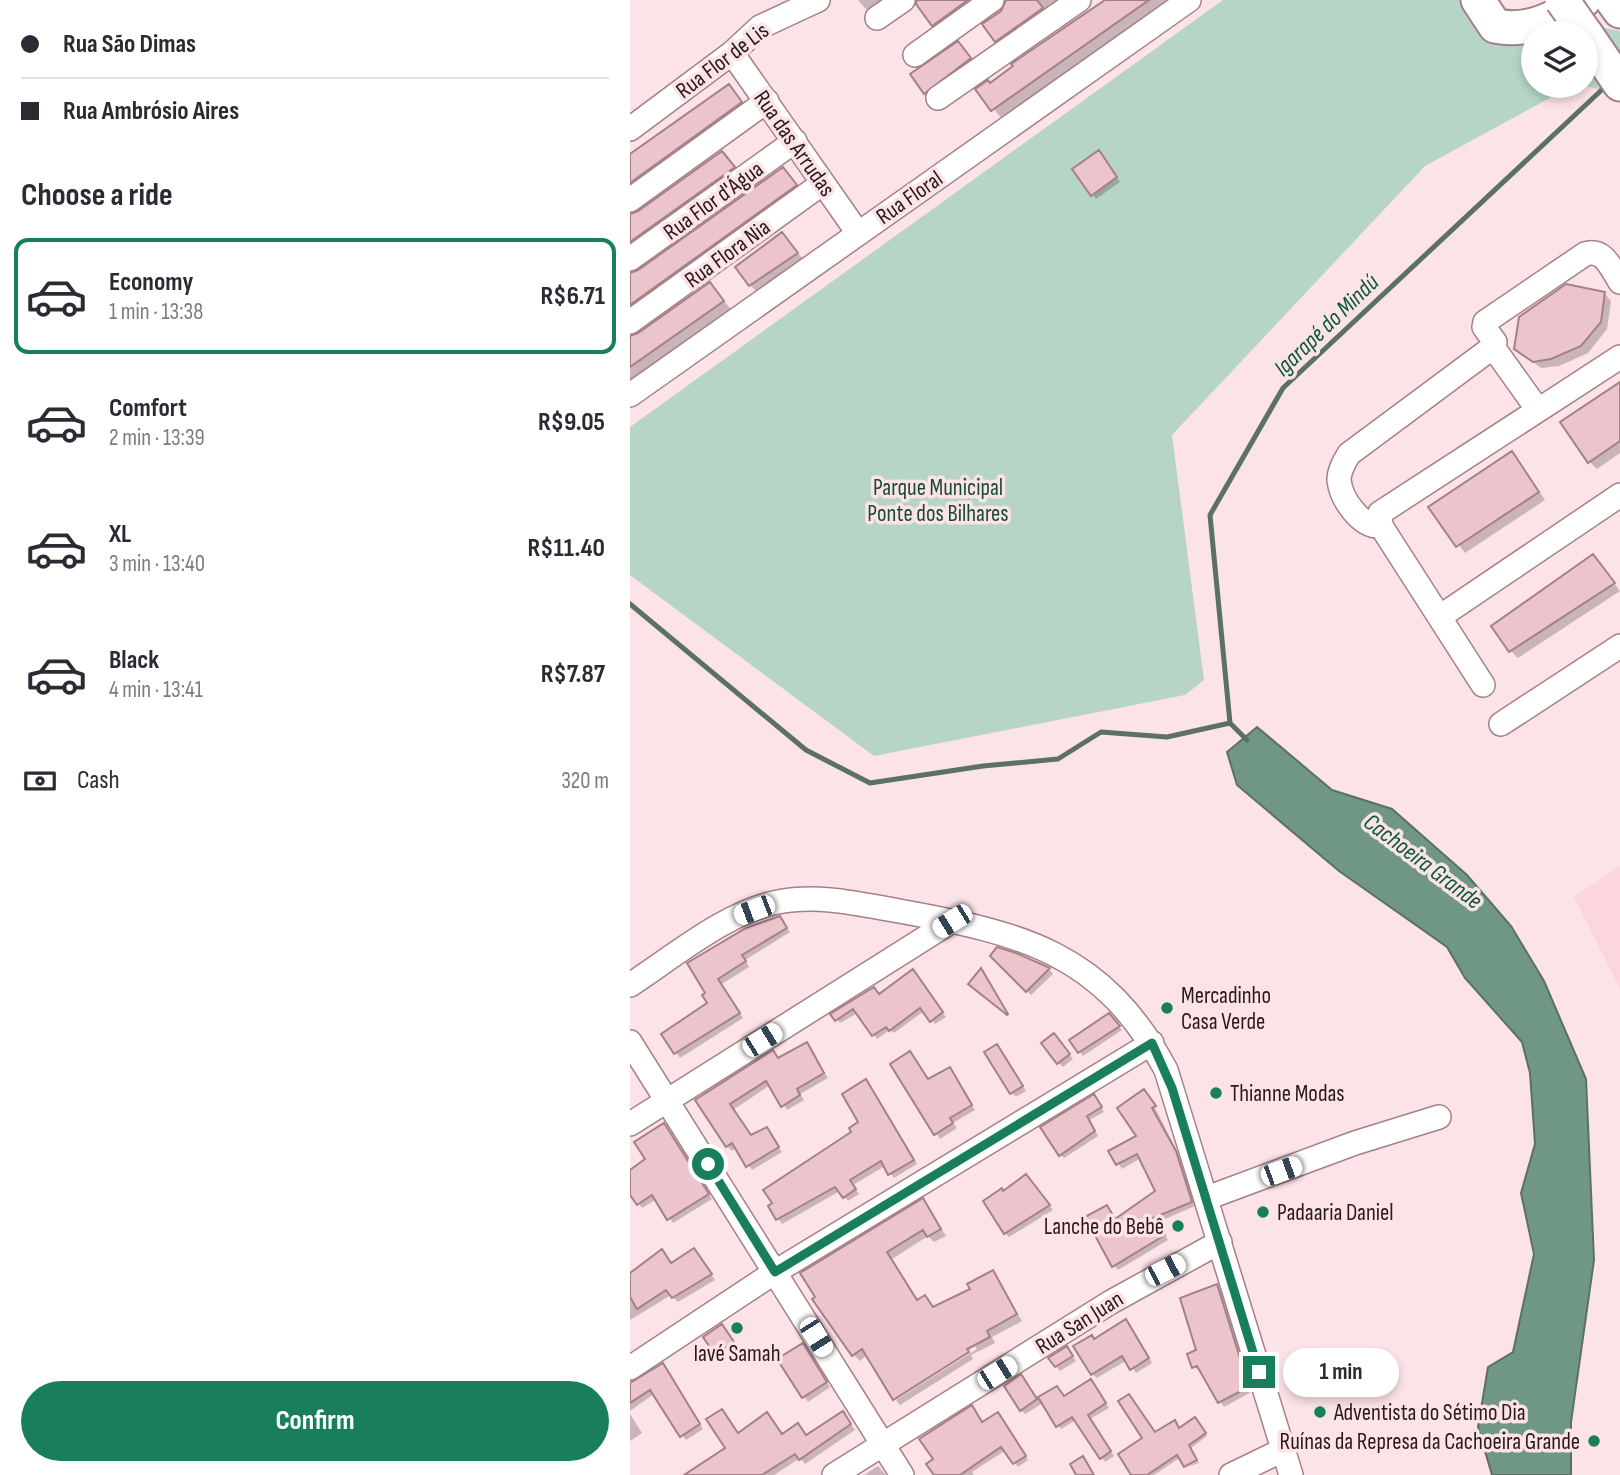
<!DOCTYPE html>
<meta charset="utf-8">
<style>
body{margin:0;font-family:"Sofia Sans Condensed",sans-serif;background:#f2f2f3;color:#2b2b33;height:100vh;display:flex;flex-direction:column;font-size:26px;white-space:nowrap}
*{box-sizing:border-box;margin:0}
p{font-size:23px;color:#7c7c81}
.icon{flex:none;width:38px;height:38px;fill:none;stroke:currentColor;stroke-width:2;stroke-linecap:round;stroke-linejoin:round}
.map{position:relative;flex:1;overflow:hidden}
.details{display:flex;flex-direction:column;background:#fff;width:630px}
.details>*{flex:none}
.top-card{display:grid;align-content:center;height:154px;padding:0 21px;background:#fff}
.buttons{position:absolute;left:891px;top:21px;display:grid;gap:14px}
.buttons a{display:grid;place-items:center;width:77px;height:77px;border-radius:50%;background:#fff;box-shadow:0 4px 10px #0003;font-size:35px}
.end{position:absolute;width:32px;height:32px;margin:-16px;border:9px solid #187f5a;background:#fff;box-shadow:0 0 0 4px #fff}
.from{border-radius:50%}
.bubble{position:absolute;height:49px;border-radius:24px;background:#fff;box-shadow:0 4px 10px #0003;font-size:23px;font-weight:700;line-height:49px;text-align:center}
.car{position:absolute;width:21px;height:42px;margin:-21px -10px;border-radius:9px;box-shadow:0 0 5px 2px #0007;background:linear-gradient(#fff 24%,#345 0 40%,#fff 0 76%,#345 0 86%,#fff 0)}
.top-card b{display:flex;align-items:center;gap:24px;height:66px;font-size:26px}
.top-card b+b{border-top:2px solid #e1e1e2}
.top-card i{width:18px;height:18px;background:#2b2b33}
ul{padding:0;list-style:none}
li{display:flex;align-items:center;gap:21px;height:116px;margin:0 14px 10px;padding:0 7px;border:4px solid transparent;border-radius:14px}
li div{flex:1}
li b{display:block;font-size:26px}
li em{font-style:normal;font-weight:700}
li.on{border-color:#187f5a}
li>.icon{width:63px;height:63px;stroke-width:1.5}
h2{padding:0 21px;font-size:32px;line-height:84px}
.pay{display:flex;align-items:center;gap:18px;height:77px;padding:0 21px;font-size:26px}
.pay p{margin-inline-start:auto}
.button{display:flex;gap:14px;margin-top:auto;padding:14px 21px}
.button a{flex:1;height:80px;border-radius:42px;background:#187f5a;color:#fff;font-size:28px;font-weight:700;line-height:80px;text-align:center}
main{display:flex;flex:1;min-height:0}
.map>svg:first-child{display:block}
.built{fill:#fdd5dd}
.green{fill:#b7d5c5}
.water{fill:#6f9783;stroke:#5a7164;stroke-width:2}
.shadow{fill:#0003}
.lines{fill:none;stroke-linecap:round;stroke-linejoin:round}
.stream{stroke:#5a7164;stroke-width:5}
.building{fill:#ecc4cc;stroke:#a58087;stroke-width:2}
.minor-casing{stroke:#a58087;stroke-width:26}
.highway-casing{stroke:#a58087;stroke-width:37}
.minor{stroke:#fff;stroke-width:23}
.highway{stroke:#fff;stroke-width:33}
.highway-bridge-casing{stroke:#a58087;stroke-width:37;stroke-linecap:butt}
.highway-bridge{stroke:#fff;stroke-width:33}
.route{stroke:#187f5a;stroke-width:9}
.poi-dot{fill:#187f5a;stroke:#fce3e8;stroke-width:2.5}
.labels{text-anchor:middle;stroke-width:7;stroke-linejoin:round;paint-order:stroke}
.street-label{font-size:23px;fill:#28191c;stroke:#fce3e8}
.park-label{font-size:23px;fill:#164a35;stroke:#fce3e8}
.poi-label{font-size:23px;fill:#28191c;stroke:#fce3e8;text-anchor:start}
.water-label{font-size:24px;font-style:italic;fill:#0b573c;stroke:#fce3e8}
</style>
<main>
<section class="details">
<div class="top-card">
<b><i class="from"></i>Rua São Dimas</b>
<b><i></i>Rua Ambrósio Aires</b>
</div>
<h2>Choose a ride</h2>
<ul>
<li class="on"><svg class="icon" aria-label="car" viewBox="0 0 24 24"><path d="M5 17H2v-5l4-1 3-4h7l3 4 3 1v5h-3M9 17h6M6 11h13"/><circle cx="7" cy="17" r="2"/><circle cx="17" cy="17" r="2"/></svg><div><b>Economy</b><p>1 min · 13:38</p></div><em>R$6.71</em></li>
<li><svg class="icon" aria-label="car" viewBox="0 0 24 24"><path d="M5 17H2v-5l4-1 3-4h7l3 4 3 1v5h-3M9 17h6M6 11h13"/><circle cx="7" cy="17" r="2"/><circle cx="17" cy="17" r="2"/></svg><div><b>Comfort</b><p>2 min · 13:39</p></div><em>R$9.05</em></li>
<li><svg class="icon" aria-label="car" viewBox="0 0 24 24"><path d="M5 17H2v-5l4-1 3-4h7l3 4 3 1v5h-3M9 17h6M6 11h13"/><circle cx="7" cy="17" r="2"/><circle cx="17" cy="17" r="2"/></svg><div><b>XL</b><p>3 min · 13:40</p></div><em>R$11.40</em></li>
<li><svg class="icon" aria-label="car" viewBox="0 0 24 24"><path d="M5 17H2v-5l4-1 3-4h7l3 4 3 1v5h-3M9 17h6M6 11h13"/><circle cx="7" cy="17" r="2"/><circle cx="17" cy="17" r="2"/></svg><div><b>Black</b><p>4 min · 13:41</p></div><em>R$7.87</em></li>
</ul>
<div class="pay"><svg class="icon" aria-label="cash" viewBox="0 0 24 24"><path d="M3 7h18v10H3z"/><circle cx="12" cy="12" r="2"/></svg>Cash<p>320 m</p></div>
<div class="button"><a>Confirm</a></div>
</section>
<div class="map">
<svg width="990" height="1475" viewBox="0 0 990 1475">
<rect width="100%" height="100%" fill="#fce3e8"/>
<path class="built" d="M990,866V989L944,897Z"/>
<path class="green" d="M593,0H839L990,31V95L956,86V33H903V86H942L795,166L542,435L574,680L555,695L244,756L0,575V427Z"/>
<path class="water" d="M627,727L702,790L762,809L837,875L881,926L914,981L956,1079L964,1260L941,1422V1475H862L848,1427L858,1367L883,1352L904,1254L891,1193L905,1144L900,1073L892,1042L835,978L817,947L709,871L607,785L597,752Z"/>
<path class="shadow" d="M228,0H293L280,2L250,25Z
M301,0H461L380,55L355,24L377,6L376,1L369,2L318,39L303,24Z
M478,0H554L377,125L348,90L360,85Z
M328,43L354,73L310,107L283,75Z
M99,86L125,117L6,203L1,214L8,213L92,153L117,182L1,269V273L9,272L153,169L180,200L1,332V338L79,284L107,316L0,390V156Z
M473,157L490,182L466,199L462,194Z
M152,235L181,268L134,299L120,285Z
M974,293L981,301L977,329L958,353L929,366L911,368L886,349Z
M990,384V453L967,469L960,462Z
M882,453L915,500L835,553L801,508Z
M970,564L990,591L888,658L881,651Z
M149,918L160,932L115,960L119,967L92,984L113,1018L50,1058L33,1034L80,1004L74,996L116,929Z
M368,949L419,969L423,974L401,995L362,956Z
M287,975L316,1017L305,1024L294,1011L264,1033L260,1030L247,1039L228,1013L210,1023L203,1015Z
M478,1015L492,1030L453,1056L441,1041Z
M428,1040L443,1059L433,1067L428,1062Z
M177,1044L198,1078L170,1094L174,1100L157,1110L140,1085L103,1110L122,1137L137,1129L152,1152L122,1170L107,1147L102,1151L97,1146L67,1100Z
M371,1051L396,1091L386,1097L382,1093Z
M262,1064L299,1081L320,1069L345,1110L323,1123L327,1128L310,1139Z
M236,1081L287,1164L264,1178L255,1166L223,1185L229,1194L218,1201L210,1191L152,1224L140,1206L224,1132L231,1123Z
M519,1096L550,1157L565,1206L526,1223L538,1240L488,1270L484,1265L476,1207L486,1221L527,1192L511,1158L492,1169L481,1152L509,1136Z
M464,1097L474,1112L459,1120L468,1136L434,1158L431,1155Z
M34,1125L82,1199L43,1223L27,1199L12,1208L0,1192V1172L17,1160Z
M401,1181L423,1210L379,1237L375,1233Z
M293,1200L316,1236L304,1242L298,1236L262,1259L288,1301L295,1297L304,1309L342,1290L363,1272L392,1321L362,1337L365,1343L341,1355L343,1359L270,1405L266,1400L347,1349L345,1346L263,1398L237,1355L230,1361L224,1355L184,1300Z
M69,1255L85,1280L48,1302L41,1295L0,1320V1274L42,1265Z
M587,1286L591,1290L623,1391L594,1407L570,1371L564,1367Z
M92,1326L107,1347L91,1358L86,1353Z
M500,1326L522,1363L506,1373L497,1360L467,1378L462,1374Z
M437,1348L446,1361L430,1371L426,1366Z
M177,1350L200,1387L178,1402L149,1360Z
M33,1365L73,1429L56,1440L24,1394L0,1411V1386Z
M391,1377L407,1399L427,1388L435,1398L465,1385L479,1408L460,1419L484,1456L475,1462L446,1420L431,1429L413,1403L395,1414L391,1410Z
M213,1413L225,1430L175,1464L170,1458L144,1475H58L97,1449L109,1434L137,1414L153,1435L177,1437Z
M0,1414L12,1433L0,1441Z
M371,1418L398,1460L388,1467L376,1450L342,1472L344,1475H306L353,1424Z
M568,1422L577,1436L561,1448L566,1458L555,1465L551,1457L524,1475H503L550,1429Z
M568,1461L569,1463L557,1467Z
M248,1466L256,1475H234Z"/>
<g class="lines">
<path class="stream" d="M0,604L176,750L240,783L353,766L428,759L471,732L537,737L600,723
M600,723L617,740
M600,723L580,515L653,388L977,85"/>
</g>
<path class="building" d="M287,0H338L302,26L286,4Z
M376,0H407L413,8L365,42L352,24L371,11Z
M475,0H519L361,111L345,89L358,80L360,83L383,66L381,64Z
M328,41L341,58L294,94L280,74Z
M99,84L112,102L0,183V154Z
M469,150L487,177L461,196L442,169Z
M92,151L105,167L0,242V214L8,211Z
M153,167L167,185L0,305V273L8,270Z
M152,232L168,253L119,286L105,267Z
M80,282L94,301L0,367V336L8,333Z
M936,284L975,292L971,322L951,346L921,359L903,362L884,349L889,317Z
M990,382V441L958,463L930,422Z
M882,451L909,492L826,547L798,507Z
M963,554L985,583L879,652L861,626Z
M150,916L157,928L112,955L116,961L88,979L110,1013L44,1054L31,1034L77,1003L72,995L75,993L57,963L116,928Z
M367,947L386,953L420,968L396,992L360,956Z
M351,968L378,1014L377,1015L338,984Z
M283,969L313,1012L300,1022L290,1008L259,1031L256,1027L242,1036L223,1009L205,1021L200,1014L244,987L249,994Z
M479,1013L490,1026L448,1053L439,1040Z
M424,1033L440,1054L427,1064L411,1043Z
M177,1042L194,1073L167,1089L170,1095L151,1107L136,1081L100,1104L121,1135L137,1127L149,1147L116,1167L102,1143L96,1147L65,1100L143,1050L148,1058Z
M367,1044L393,1086L380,1094L354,1052Z
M280,1051L298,1079L320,1067L342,1105L320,1118L323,1123L304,1135L260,1064Z
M236,1079L284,1160L258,1175L251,1161L220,1180L226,1189L213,1198L205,1187L146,1220L138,1206L142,1203L133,1190L221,1132L219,1128L228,1122L212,1094Z
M514,1089L526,1106L522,1108L546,1151L562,1202L523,1218L535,1235L482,1267L455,1217L477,1205L485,1219L525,1191L507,1154L486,1165L478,1151L506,1136L487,1108Z
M464,1094L472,1107L457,1116L465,1131L429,1156L410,1127Z
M34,1123L79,1194L37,1220L22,1195L7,1205L0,1195V1170L15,1159L4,1142Z
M396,1174L420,1205L374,1234L353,1201L372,1188L373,1191Z
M293,1198L311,1229L297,1237L293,1230L257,1252L287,1300L295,1295L303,1307L340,1289L337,1284L363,1270L387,1314L357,1331L360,1337L337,1349L339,1352L263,1400L232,1349L222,1356L182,1299L185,1297L170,1273Z
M64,1248L82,1274L42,1298L36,1290L7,1309L0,1297V1273L32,1249L41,1263Z
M587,1284L619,1387L588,1403L567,1366L562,1368L557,1354L566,1350L550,1298Z
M496,1319L519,1358L500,1370L492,1356L461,1375L443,1346L462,1335L464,1339Z
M92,1324L104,1342L85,1355L73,1337Z
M173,1343L197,1382L172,1398L147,1359Z
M437,1346L443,1356L425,1367L418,1358Z
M33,1363L70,1424L50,1437L20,1390L0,1403V1383Z
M391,1374L407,1399L390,1411L374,1386Z
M461,1379L476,1403L458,1415L481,1451L470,1459L442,1417L426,1427L408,1397L427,1386L434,1396Z
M499,1394L525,1432L545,1420L549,1428L565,1417L576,1433L559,1445L567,1460L554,1467L547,1455L517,1475H501L488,1454L512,1438L488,1401Z
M342,1405L352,1422L368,1412L396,1456L383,1464L371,1447L330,1475H304L296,1464L303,1459L289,1439Z
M92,1409L108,1433L137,1412L152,1434L168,1423L176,1435L213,1411L221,1424L169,1460L165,1454L132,1475H54L95,1448L76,1419Z
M453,1456L464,1475H446L440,1464Z"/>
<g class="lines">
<defs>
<path id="minor" d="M247,18L273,0
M102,53L228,233
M285,55L362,0
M308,98L449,0
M0,129L102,53L130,27L188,0
M0,200L137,101
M0,259L165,141
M0,322L193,183
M863,347L908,410
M0,395L559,0
M751,526C731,528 711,499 709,480C709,470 715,461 719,454L863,347L865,342L854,327L855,322L955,254C974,248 981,268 990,282
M811,616L990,495
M853,685L751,526L750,513L990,357
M871,724L990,646
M0,985C43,957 98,911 148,902C189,894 229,904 269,911C391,933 473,952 536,1070L661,1475
M0,1042L272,1475
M0,1124L322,921
M577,1198L725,1143L809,1117
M0,1368L145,1272L522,1043
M204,1475L481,1302L590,1242
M601,1475L653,1450"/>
<path id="highway" d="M848,0L865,26C900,33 925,18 954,0
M982,0L990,11
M956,34L990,84"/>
</defs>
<use href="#minor" class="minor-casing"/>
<use href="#highway" class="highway-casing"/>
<use href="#minor" class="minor"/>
<use href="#highway" class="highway"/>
<defs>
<path id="highway-bridge" d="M932,0L955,33"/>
</defs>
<use href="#highway-bridge" class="highway-bridge-casing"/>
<use href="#highway-bridge" class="highway-bridge"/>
</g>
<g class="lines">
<path class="route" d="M78,1164L145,1272L522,1043L542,1088L629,1372"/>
</g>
<g class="poi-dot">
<circle cx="537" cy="1008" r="7"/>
<circle cx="586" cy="1093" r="7"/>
<circle cx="633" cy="1212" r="7"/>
<circle cx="548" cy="1226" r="7"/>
<circle cx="107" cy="1328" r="7"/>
<circle cx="690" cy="1412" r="7"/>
<circle cx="964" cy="1441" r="7"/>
</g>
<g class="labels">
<g class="street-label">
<text transform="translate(92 60) rotate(-37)" y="8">Rua Flor de Lis</text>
<text transform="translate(165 143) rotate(55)" y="8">Rua das Arrudas</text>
<text transform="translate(279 197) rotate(-35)" y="8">Rua Floral</text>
<text transform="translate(83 200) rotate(-36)" y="8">Rua Flor d'Água</text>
<text transform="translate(97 253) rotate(-36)" y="8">Rua Flora Nia</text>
<text transform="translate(449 1322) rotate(-32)" y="8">Rua San Juan</text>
</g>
<g class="park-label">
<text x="308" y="495">Parque Municipal<tspan x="308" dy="26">Ponte dos Bilhares</tspan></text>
</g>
<g class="poi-label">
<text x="551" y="1003">Mercadinho<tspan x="551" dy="26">Casa Verde</tspan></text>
<text x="600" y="1101">Thianne Modas</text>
<text x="647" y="1220">Padaaria Daniel</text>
<text x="534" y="1234" text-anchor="end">Lanche do Bebê</text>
<text x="107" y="1361" text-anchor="middle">Iavé Samah</text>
<text x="704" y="1420">Adventista do Sétimo Dia</text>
<text x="950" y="1449" text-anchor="end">Ruínas da Represa da Cachoeira Grande</text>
</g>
<g class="water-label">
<text transform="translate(696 325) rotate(-44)" y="8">Igarapé do Mindú</text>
<text transform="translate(793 861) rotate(37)" y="8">Cachoeira Grande</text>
</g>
</g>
</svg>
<div class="buttons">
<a><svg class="icon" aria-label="layers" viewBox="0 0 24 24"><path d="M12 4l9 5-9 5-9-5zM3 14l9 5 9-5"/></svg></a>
</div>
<i class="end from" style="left:78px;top:1164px"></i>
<i class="end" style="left:629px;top:1372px"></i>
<div class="bubble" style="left:653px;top:1348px;width:116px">1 min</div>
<i class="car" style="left:124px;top:910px;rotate:249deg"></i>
<i class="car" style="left:322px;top:921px;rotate:238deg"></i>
<i class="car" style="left:132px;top:1040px;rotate:58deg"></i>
<i class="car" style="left:651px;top:1171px;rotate:70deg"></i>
<i class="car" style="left:535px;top:1270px;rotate:63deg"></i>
<i class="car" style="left:186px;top:1337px;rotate:148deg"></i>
<i class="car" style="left:367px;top:1373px;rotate:58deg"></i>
</div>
</main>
